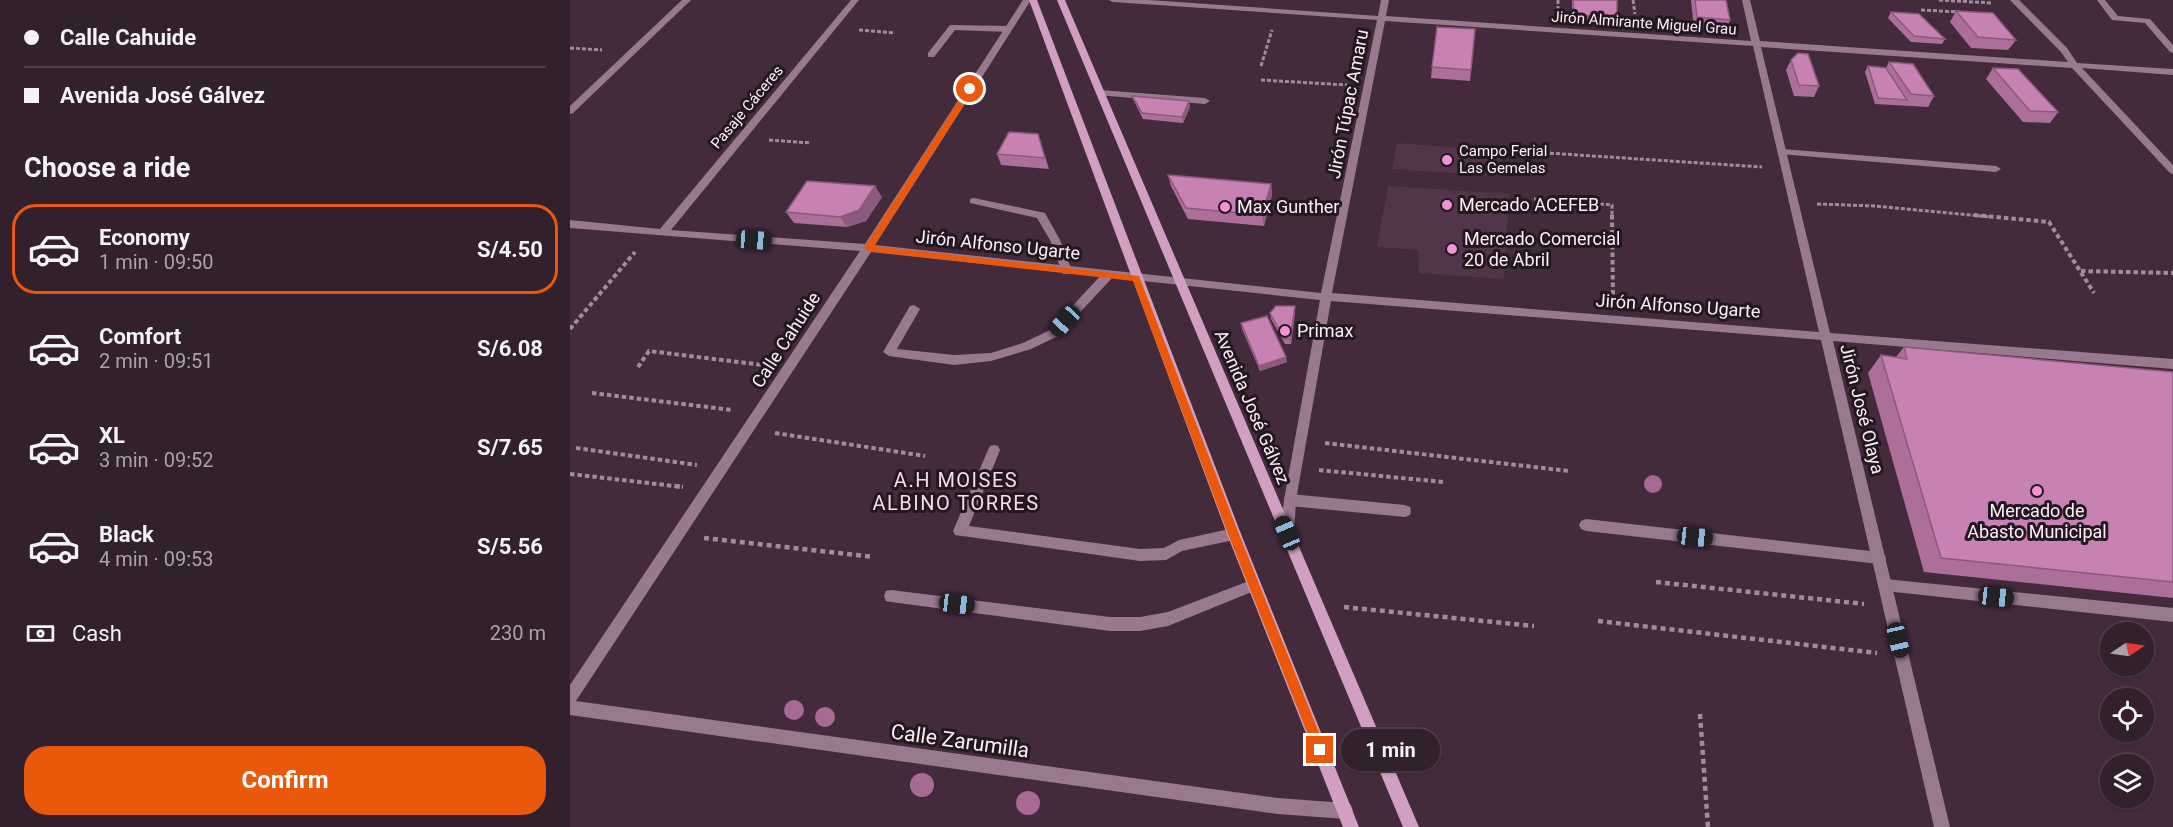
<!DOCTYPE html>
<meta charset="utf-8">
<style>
body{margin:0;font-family:Roboto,sans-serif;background:#3a2835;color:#f1f3f6;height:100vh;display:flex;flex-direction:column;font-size:22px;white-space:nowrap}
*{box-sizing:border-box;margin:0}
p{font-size:20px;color:#a8a3aa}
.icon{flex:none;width:33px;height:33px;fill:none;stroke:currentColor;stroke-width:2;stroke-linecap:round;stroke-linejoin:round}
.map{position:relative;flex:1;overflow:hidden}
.sheet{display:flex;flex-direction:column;background:#32202d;width:570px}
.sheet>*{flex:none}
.hud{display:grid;align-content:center;height:132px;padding:0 24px;background:#32202d}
.needle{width:39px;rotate:77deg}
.buttons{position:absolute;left:1530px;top:622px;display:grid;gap:12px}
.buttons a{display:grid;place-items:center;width:54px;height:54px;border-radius:50%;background:#32202d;box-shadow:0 2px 4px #0004,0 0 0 2px #4d3e49;font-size:30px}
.end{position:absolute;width:27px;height:27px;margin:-14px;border:8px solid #ea580c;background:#fff;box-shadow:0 0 0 3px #fff}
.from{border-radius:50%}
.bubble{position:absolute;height:42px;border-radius:21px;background:#32202d;box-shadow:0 2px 4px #0004,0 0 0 2px #4d3e49;font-size:20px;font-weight:700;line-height:42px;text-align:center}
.car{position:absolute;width:18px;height:36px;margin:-18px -9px;border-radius:8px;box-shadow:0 0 4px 2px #0007;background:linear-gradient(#222 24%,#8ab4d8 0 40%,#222 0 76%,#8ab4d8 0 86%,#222 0)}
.hud b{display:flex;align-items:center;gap:21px;height:57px;font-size:22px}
.hud b+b{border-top:2px solid #4d3e49}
.hud i{width:15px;height:15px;background:#f1f3f6}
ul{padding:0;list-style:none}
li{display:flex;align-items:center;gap:18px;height:90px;margin:0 12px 9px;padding:0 12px;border:3px solid transparent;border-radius:24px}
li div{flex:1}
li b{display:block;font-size:22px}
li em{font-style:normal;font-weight:700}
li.active{border-color:#ea580c}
li>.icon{width:54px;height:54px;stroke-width:1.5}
h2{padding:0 24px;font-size:27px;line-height:72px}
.pay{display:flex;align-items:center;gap:15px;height:66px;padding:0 24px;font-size:22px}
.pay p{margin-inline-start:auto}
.cta{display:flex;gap:12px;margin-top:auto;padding:12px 24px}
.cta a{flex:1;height:69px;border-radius:24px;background:#ea580c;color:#fff;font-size:24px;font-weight:700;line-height:69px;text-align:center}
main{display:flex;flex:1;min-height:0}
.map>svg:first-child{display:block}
.built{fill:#523549}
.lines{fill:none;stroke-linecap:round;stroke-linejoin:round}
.path-far2{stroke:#a18d9a;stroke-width:3;stroke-dasharray:4 2;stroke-linecap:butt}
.path-far1{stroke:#a18d9a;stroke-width:4;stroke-dasharray:4.5 3;stroke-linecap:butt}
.path{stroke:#a18d9a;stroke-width:4.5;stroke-dasharray:5 4;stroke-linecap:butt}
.service{fill:#98798e;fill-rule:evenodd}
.minor{fill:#98798e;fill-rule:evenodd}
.secondary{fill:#d19fc1;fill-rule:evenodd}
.tree{fill:#a86995}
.wall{fill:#ac6f9a}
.shaded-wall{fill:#8c5a7d}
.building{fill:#c881b3;stroke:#8c5a7d;stroke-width:1.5}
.route{fill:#ea580c}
.poi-dot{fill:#f391d6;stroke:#23181f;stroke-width:2}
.labels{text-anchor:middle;stroke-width:6;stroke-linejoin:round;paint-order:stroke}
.far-street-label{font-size:15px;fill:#fdedf7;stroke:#23181f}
.far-poi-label{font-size:15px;fill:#fdedf7;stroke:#23181f;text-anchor:start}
.street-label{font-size:18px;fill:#fdedf7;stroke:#23181f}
.poi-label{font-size:18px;fill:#fdedf7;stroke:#23181f;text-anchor:start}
.neighbourhood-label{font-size:20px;letter-spacing:1.5px;fill:#f8d9ed;stroke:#23181f}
.near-street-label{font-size:21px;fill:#fdedf7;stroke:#23181f}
</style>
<main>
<section class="sheet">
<div class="hud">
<b><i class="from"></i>Calle Cahuide</b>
<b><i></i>Avenida José Gálvez</b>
</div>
<h2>Choose a ride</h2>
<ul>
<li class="active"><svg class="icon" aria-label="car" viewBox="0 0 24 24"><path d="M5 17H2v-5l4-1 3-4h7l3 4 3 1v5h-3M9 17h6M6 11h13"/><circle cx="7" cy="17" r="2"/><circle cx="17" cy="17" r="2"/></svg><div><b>Economy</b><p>1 min · 09:50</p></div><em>S/4.50</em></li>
<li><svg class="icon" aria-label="car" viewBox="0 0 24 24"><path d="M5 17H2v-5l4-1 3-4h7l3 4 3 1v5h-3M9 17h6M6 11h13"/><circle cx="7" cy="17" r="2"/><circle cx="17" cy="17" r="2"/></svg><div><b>Comfort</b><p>2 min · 09:51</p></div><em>S/6.08</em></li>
<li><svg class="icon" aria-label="car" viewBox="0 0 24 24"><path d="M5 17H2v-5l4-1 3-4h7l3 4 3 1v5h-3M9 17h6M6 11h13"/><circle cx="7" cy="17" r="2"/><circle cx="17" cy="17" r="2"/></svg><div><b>XL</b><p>3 min · 09:52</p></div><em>S/7.65</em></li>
<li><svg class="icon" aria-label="car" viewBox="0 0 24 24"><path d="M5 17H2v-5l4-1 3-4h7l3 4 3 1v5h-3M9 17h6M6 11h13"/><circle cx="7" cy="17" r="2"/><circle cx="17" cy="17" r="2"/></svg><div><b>Black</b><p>4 min · 09:53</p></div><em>S/5.56</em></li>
</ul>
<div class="pay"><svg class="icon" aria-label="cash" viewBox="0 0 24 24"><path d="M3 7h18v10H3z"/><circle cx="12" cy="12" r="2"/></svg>Cash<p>230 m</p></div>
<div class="cta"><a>Confirm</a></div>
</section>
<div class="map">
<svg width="1603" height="827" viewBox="0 0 1603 827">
<rect width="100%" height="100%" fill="#432b3c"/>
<path class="built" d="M827,143L931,151L930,176L822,169Z
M818,186L939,194L934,279L849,273L848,250L807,247Z"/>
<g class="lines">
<path class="path-far2" d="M988,0V11
M1063,0L1065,14
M1369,0L1423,3
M1351,10L1390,12
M289,30L325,33
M0,48L32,50
M691,66L702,30
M691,80L777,85
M199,140L241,143
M962,152L1192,167
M964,199L1042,205V217
M1247,204L1305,206L1421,217"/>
<path class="path-far1" d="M1042,215L1043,297
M1404,215L1479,222L1524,293
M1511,271L1603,273
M0,329L65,252
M68,367L79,351L193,365
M22,393L162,410
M205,433L355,456
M755,443L999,471
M6,448L127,465
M749,470L873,482
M0,474L113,487"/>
<path class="path" d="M105,486L113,487
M134,538L304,557
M1086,582L1294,604
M774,607L964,626
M1028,621L1307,653
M1130,714L1138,827"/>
<path class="service" d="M1527,0H1535L1548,16L1580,19L1603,45V53L1600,52L1575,23L1542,20Z
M380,25L438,26L442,29L438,32L385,30L364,57H358V53Z
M530,90L635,98L640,101L635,104L527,95L526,93Z
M1212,149L1426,166L1431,169L1426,172L1209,154V150Z
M404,198L475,213L490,240L502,271L501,274H493L480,240L467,218L400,203V199Z
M538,271L543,275L542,278L488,336L461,349L421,361L384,365L319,356L313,352L340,306L344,305L350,309L327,349L384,355L421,353L453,343L480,330L534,272Z
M424,445L428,446L430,450L399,526L570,549L594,548L609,540L664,528L669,530L671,534L669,538L664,540L612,551L596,560L570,561L385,535L383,531L418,450L420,446Z
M720,494L835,505L840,507L841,511L840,515L835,517L720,506L715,504L714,500L715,496Z
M1016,519L1309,552L1314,554L1316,558L1314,562L1309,564L1016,531L1011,529L1009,525L1011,521Z
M684,579L689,581L691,585L689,589L598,626L570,631H540L321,602L316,601L314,596L316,591L321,590L540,617H570L598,612Z
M1315,579L1603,608V622L1315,591L1310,589L1308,585L1310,581Z"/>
<path class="minor" d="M112,0H121L3,113L0,114V106Z
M281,0H289L101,230L295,244L453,0H461L305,245L751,293L807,20L543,2L539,0H579L808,16L811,0H819L816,16L1181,41L1172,0H1180L1190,41L1498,62L1491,52L1440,0H1449L1497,48L1507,63L1603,69V75L1512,68L1603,165V174L1600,173L1502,68L1191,47L1260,333L1603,359V369L1263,341L1380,827H1364L1251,340L761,301L726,500L724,533L722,537L717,539L712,537L710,533L714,500L750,300L301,252L6,701L708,798L775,803L781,805L783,811L781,817L775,819L708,814L0,715V685L290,251L0,228V220L90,229ZM815,21L1183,46L1249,332L762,293Z"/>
<path class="secondary" d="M459,0H467L671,534L789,827H773L657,534Z
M487,0H495L849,827H833Z"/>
</g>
<g class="tree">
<circle cx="1051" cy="23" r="6"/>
<circle cx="1083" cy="484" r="9"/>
<circle cx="224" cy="710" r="10"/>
<circle cx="255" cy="717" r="10"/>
<circle cx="352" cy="785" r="12"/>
<circle cx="458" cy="803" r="12"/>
</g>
<path class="wall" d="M1002,0H1047V18L1046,23L1002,20Z
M1121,0H1156L1160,20L1156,31L1124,28Z
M1386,11L1446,40L1438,50L1401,48L1380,22Z
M1321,12L1375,39L1372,44L1341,42L1318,18Z
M905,29L900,81L861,78L862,67Z
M1221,60L1249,86L1244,97L1224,96L1216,70Z
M1319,62L1364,96L1358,107L1305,104L1295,72L1298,66L1316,68Z
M1423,68L1488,112L1480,123L1453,122L1416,79Z
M562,96L619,101L620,107L613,123L573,119L564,101Z
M468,134L479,169L431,165L427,154Z
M598,175L701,184L702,195L694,226L618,219L601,186Z
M312,197L296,221L277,227L224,223L216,212Z
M725,306V312L721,344H715L701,319L700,313Z
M671,323L717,362L690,371L672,329Z
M1334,347L1603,372V598L1354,572L1298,373L1311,355L1326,357Z"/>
<path class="shaded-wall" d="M619,101L620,107L613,123L612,117Z
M701,184L702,195L694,226L692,215Z
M305,186L312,197L296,221L277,227L270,217Z
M725,306V312L721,344L720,339Z
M716,357L717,362L690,371L689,366Z"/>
<path class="building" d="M1003,0H1047V18L1004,15Z
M1125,0H1156L1160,20L1127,17Z
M1386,11L1423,13L1446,40L1408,37Z
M1321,12L1349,14L1375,39L1344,36Z
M867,27L905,29L901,70L862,67Z
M1228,53L1238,54L1249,86L1229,85L1221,60Z
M1319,62L1343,64L1364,96L1341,94Z
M1298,66L1316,68L1337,100L1308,98Z
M1423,68L1448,69L1488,112L1460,111Z
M562,96L619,101L612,117L572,113Z
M439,132L468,134L475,158L427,154Z
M598,175L701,184L692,215L616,208Z
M237,181L305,186L289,210L270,217L216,212Z
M706,306H725L720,339H714L700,313Z
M697,316L716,357L689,366L671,323Z
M1334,347L1603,372V582L1371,558L1311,355L1337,359Z"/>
<path class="route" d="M400,87L404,89L304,246L569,276L669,534L756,750L755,754L750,756L746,754L744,750L658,534L563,281L298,251L294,248L396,89Z"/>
<g class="poi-dot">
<circle cx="877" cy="160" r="6"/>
<circle cx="877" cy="205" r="6"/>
<circle cx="655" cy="207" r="6"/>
<circle cx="882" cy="249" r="6"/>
<circle cx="715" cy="331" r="6"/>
<circle cx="1467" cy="491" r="6"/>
</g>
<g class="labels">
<g class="far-street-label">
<text transform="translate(1074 23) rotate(4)" y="5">Jirón Almirante Miguel Grau</text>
<text transform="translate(177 107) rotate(-50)" y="5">Pasaje Cáceres</text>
</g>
<g class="far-poi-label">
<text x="889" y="156">Campo Ferial<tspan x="889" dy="17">Las Gemelas</tspan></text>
</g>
<g class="street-label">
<text transform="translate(778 104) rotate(-79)" y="6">Jirón Túpac Amaru</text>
<text transform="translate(428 245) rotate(6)" y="6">Jirón Alfonso Ugarte</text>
<text transform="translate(1108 306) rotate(4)" y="6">Jirón Alfonso Ugarte</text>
<text transform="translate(216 340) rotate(-57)" y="6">Calle Cahuide</text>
<text transform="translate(682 407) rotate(67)" y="6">Avenida José Gálvez</text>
<text transform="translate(1292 409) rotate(76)" y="6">Jirón José Olaya</text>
</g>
<g class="poi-label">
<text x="889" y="211">Mercado ACEFEB</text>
<text x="667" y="213">Max Gunther</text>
<text x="894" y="245">Mercado Comercial<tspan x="894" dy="21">20 de Abril</tspan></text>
<text x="727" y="337">Primax</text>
<text x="1467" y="517" text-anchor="middle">Mercado de<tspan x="1467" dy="21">Abasto Municipal</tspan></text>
</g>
<g class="neighbourhood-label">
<text x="386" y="487">A.H MOISES<tspan x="386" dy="23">ALBINO TORRES</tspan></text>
</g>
<g class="near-street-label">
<text transform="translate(390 741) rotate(8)" y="7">Calle Zarumilla</text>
</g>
</g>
</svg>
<div class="buttons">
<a><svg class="needle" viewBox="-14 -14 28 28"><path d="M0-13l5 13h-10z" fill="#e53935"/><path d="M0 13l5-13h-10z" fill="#a8a3aa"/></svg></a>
<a><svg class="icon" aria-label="locate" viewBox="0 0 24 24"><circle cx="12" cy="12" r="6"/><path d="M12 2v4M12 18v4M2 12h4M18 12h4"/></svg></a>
<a><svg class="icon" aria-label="layers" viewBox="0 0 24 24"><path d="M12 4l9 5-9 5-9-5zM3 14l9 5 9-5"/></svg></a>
</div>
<i class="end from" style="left:400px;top:89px"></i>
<i class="end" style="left:750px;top:750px"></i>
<div class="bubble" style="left:771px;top:729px;width:99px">1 min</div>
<i class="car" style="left:184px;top:240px;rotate:94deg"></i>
<i class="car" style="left:495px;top:321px;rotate:223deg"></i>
<i class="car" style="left:717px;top:533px;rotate:337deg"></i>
<i class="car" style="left:1125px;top:537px;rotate:96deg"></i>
<i class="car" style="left:1426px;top:597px;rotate:96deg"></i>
<i class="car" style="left:387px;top:604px;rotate:97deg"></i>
<i class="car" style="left:1328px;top:640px;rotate:167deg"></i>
</div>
</main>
